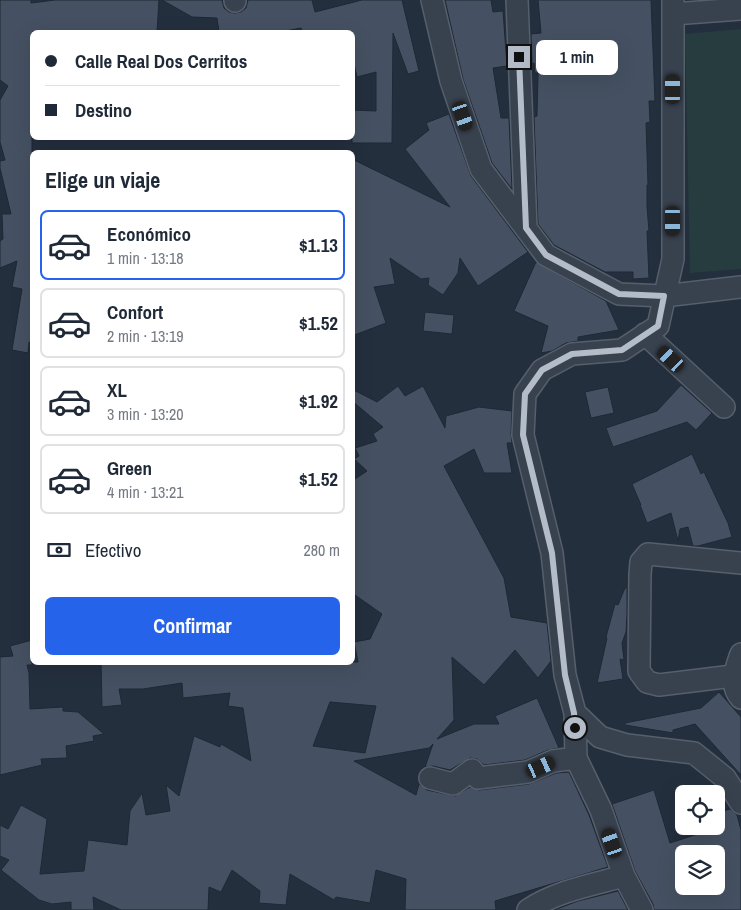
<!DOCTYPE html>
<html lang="es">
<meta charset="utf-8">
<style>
body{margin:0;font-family:"Archivo Narrow",sans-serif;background:#f6f6f7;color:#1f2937;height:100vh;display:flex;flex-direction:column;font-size:19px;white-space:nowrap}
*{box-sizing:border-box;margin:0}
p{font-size:16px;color:#747a83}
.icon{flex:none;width:28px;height:28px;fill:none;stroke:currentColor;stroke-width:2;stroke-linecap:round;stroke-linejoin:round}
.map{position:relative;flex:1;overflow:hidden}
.drawer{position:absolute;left:30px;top:150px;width:325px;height:515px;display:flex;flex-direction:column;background:#fff;border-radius:8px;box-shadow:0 5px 20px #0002}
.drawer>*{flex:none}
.top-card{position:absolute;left:30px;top:30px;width:325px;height:110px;border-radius:8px;box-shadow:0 5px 20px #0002;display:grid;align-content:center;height:110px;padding:0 15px;background:#fff}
.controls{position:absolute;left:675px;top:785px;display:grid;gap:10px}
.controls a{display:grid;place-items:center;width:50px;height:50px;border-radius:8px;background:#fff;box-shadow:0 5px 20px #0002;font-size:25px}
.end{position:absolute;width:22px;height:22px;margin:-11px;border:6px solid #b4bcc9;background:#111;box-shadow:0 0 0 2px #111}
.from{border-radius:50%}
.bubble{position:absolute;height:35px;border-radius:8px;background:#fff;box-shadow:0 5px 20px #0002;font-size:16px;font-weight:700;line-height:35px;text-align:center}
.car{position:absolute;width:15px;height:30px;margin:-15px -8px;border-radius:6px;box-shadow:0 0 4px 1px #0007;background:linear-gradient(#222 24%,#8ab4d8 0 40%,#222 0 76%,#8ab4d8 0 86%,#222 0)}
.top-card b{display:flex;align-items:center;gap:18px;height:48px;font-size:19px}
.top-card b+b{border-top:1px solid #e0e1e3}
.top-card i{width:12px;height:12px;background:#1f2937}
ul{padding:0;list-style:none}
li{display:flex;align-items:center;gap:15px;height:70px;margin:0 10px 8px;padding:0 5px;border:2px solid #e0e1e3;border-radius:8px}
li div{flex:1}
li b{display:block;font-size:19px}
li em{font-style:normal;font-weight:700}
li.on{border-color:#2563eb}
li>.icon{width:45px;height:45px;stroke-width:1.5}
h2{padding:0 15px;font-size:22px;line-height:60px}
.pay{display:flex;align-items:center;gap:12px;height:55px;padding:0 15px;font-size:19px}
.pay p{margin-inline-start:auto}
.button{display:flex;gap:10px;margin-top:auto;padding:10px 15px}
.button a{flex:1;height:58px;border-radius:8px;background:#2563eb;color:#fff;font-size:20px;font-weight:700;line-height:58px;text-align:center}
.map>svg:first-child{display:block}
.green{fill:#263c3f}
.building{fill:#455162;stroke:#1f2835;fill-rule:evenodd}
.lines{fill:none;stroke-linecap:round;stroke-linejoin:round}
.minor-casing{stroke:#565f6c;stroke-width:24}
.minor{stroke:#38414e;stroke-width:21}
.route{stroke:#b4bcc9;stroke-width:6}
</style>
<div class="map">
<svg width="741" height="910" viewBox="0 0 741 910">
<rect width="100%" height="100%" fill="#242f3e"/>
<path class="green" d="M741,29V269L690,273L685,34Z"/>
<path class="building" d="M0,0H31V3L55,0H159L157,32H32V343L29,342L28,353L12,350L22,289L12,287L17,261L0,268V241L3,239L2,214H11L0,168V161L5,160L0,142V100L8,86L0,80Z
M162,0H222L224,8L229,12L235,13L241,12L246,8L248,0H312L315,12L362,0H402L419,71L408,74L393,33L392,143H352V110L376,111V72L357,77L352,55V32H302L301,28L280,32H219L217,18L192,17Z
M445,0H491L493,12L503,11L507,66L493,68L501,118H509L512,189L492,163L463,79Z
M538,0H651L655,101H649L650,122L646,123L648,185H647V207L649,231H647L649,278L633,279V272H605L554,245L538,224L534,117L537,116L538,73H535L534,63L532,64L531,34L541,33Z
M449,114L471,176L528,252L478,286L460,258L458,273L443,295L428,285L429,278L421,279L390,258L395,284L374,287L386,323L352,336V159L450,207L405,149L429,130L426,123Z
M536,262L606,301L619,330L578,337V341L566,343L552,351L541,353L548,326L514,311Z
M425,312L454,315L452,334L423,331Z
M681,385L712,413L696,430L687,422L613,447L606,428L657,411Z
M398,386L405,396L423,386L445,428L446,416L479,407L512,411L511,434L512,443H507L512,473H484L474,449L444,466L504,578L511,617L547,623L551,661L538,678L515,650L484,685L452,657L454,720L437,739L474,724H499L495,716L537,698L559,748L548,750L525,760L484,765L477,759L470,758L450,770L433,766L425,767L433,744L429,748L354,761L416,795L419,784L427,790L455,796L470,787L479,790L529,784L556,773L569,772L589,815L608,867L495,901L496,910H405L406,879L376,870L370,903L336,897L334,900L290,874L286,905L259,903L260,891L232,870L221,892L209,887L208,910H121L93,897L94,910H71V902L52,904L39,900L1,870L9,860L0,856V825L8,829L21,805L47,819L40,874L84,871L88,840L127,845L130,811L142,793L146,815L170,811L166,785L179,796L194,736L220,747L221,744L251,761L243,708L228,706L230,693L183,698L182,683L143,689H119L122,705L102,707L101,662H358L354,642L370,639L382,614L352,593V481L367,471L354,459L359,456L355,448L377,441L373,434L383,427L352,401V389L377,402ZM330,702L376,706L365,753L313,746Z
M608,387L614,413L591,418L585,392Z
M692,454L701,474L704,472L728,523L732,537L698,546H693L688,527L680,529L678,541L671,513L647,523L640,505H641L632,484Z
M625,588H627V614L626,632L622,643L624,660L620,659L623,679L597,683L607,638L606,637L615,604L618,605Z
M32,640V665H27L29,673L30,709L63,707V711L78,712L104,734L93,736L94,741L66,746L67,758L41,759L42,765L0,775V657L13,656L10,646Z
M719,692L741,717V775L695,724L673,730V733L625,725V723L701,708Z
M654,790L670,843L707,831L705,826H716V813L730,809L737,815L741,830V910H654L653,904L635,871L612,804ZM684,854H716V886H684Z
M618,891L628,910H554L578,901Z"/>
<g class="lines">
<defs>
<path id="minor" d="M432,0L451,81L481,169L546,255L619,294L664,296L741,287
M517,0L526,228
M673,0V259L658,326L622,350L572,354L542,370L525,394L523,435L552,553L565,675L575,713L600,737L627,745L694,753L725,778L741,803
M235,1V0
M673,14L741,9
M645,334L724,407
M741,654C736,668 729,685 741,698
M733,676L659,685L647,682L639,671L640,574L641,562L648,554L741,563
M575,713L576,758L601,810L624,876L642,910
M430,778L453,784L472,770L478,778L528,772L553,761L576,758
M528,910C557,891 591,885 624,876"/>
</defs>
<use href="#minor" class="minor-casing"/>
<use href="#minor" class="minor"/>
</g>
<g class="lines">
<path class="route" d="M519,57L526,228L546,255L619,294L664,296L658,326L622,350L572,354L542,370L525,394L523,435L552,553L565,675L574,713L575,728"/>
</g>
</svg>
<div class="controls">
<a><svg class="icon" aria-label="locate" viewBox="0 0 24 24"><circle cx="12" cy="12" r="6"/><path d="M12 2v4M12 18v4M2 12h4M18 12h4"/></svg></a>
<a><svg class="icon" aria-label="layers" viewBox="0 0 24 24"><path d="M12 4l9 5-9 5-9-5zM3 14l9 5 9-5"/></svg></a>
</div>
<i class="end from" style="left:575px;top:728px"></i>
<i class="end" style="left:519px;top:57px"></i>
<div class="bubble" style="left:536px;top:40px;width:82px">1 min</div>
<i class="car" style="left:673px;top:89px;rotate:0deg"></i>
<i class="car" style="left:463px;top:116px;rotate:161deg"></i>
<i class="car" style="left:673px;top:221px;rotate:180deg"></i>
<i class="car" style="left:671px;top:359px;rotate:313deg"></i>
<i class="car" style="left:541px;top:767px;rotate:66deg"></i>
<i class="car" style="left:612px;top:843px;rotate:341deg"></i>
<div class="top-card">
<b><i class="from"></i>Calle Real Dos Cerritos</b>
<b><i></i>Destino</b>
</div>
<section class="drawer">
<h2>Elige un viaje</h2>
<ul>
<li class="on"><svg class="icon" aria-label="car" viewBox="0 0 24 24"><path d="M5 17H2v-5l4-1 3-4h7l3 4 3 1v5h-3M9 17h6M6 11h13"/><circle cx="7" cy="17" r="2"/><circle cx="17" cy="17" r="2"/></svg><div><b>Económico</b><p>1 min · 13:18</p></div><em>$1.13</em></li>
<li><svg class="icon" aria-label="car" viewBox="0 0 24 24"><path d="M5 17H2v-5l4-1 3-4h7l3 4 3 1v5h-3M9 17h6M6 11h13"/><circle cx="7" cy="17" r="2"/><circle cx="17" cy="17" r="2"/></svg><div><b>Confort</b><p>2 min · 13:19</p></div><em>$1.52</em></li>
<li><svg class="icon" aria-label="car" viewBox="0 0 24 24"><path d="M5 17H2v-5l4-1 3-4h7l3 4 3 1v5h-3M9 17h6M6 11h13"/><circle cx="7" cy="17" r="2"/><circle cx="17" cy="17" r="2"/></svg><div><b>XL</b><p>3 min · 13:20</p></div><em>$1.92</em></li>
<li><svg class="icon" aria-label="car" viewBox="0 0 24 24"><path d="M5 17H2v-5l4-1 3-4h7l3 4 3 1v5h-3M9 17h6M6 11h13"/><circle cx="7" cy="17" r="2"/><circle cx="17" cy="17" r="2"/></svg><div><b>Green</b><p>4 min · 13:21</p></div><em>$1.52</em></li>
</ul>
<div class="pay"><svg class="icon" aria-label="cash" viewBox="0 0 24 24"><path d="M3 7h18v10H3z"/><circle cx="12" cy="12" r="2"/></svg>Efectivo<p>280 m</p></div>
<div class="button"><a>Confirmar</a></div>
</section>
</div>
